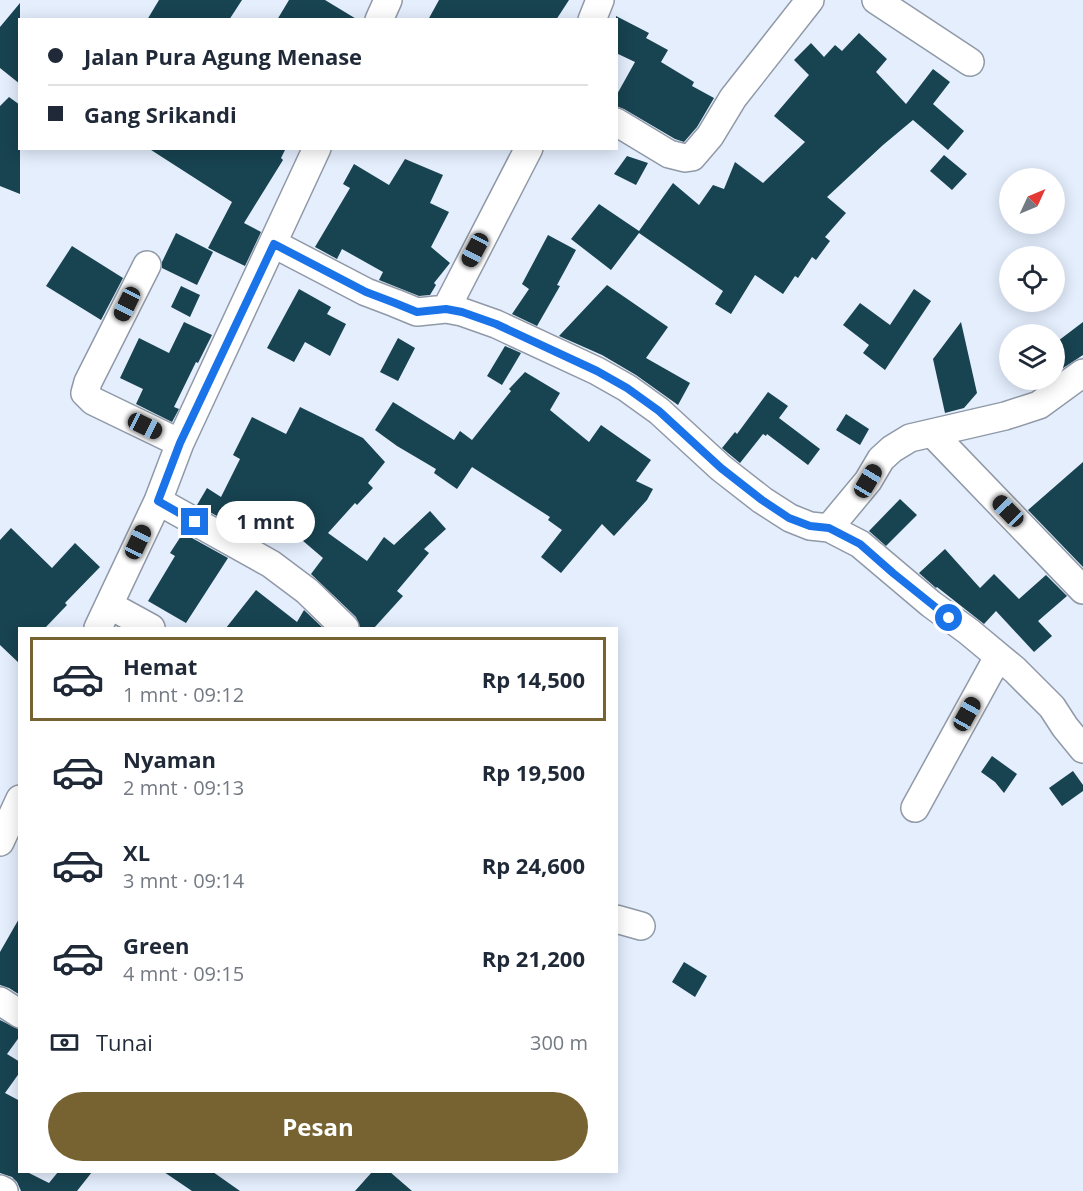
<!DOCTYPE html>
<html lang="id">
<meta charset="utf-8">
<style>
body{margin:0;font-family:"Open Sans",sans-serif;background:#f2f2f3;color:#1f2937;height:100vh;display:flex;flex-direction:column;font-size:22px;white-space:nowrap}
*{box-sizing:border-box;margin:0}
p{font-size:20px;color:#747a83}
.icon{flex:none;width:33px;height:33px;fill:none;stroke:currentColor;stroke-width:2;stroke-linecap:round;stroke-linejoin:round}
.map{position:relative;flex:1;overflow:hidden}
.drawer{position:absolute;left:18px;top:627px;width:600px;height:546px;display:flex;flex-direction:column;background:#fff;border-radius:0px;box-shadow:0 3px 15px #0003}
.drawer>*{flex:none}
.top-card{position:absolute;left:18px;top:18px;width:600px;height:132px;border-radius:0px;box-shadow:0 3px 15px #0003;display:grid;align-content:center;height:132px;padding:0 30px;background:#fff}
.needle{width:39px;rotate:46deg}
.buttons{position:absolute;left:999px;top:168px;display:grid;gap:12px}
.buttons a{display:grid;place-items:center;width:66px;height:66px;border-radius:50%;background:#fff;box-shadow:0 3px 15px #0003;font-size:30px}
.end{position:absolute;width:27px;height:27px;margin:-14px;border:8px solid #1a73e8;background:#fff;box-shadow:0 0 0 3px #fff}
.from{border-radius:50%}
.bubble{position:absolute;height:42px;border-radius:21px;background:#fff;box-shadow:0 3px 15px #0003;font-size:20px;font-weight:700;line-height:42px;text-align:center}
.car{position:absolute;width:18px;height:36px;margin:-18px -9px;border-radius:8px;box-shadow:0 0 4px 2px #0007;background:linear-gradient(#222 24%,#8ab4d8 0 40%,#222 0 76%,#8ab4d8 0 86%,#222 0)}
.top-card b{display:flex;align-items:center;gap:21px;height:57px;font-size:22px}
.top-card b+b{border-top:2px solid #e0e1e3}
.top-card i{width:15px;height:15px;background:#1f2937}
ul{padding:10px 0 0;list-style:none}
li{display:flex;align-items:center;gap:18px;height:84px;margin:0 12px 9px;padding:0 18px;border:3px solid transparent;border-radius:0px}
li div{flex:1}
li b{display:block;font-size:22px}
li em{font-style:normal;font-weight:700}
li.selected{border-color:#776231}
li>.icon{width:54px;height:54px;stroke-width:1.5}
.pay{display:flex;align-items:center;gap:15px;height:66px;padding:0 30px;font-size:22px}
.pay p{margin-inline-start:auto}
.action{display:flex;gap:12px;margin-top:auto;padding:12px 30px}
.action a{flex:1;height:69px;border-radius:36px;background:#776231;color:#fff;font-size:24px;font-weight:700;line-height:69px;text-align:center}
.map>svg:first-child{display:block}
.building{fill:#184351}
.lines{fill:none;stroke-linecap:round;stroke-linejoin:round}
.minor-casing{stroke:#9099a7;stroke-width:30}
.minor{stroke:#fff;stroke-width:27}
.route{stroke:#1a73e8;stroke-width:8}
</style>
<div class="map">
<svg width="1083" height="1191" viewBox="0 0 1083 1191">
<rect width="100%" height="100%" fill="#e4eefd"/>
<path class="building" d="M159,0H242L229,20H147Z
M289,0H325L358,20H277Z
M439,0H569L556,20H428Z
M20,3V84L0,68V27Z
M616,16L649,33L646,38L668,50L661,62L694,82L692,86L714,98L697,127L684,142L675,139L624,109L616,106V96L635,62L616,53Z
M859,33L887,59L876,72L906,104L933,69L950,82L933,104L964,131L948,150L913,120L883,145L827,197L846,213L825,237L830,241L816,260L812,257L798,278L795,276L783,294L755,275L731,314L715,304L723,291L639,233L611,270L571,239L599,204L639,231L673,183L699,205L713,185L724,189L735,162L763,183L805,142L774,116L809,75L794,60L811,43L824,57L835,45L842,51Z
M9,97L20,105V194L0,186V106Z
M148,148H286L281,158L283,160L244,223L261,232L245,266L208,248L232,202Z
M944,155L967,174L952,190L930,171Z
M627,156L648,163L636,185L614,174Z
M405,159L443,175L430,203L449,212L431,247L450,263L434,283L436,285L430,295L419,296L379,280L383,272L342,249L337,259L315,247L350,188L343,184L354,164L389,185Z
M176,233L213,252L197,285L162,268V262Z
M548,235L576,250L557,285L560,286L537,326L512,314L529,289L522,284Z
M72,246L123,278L101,320L46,286Z
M607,285L668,327L646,358L690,383L678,405L636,375L602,355L559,336Z
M181,286L200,295L190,317L171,307Z
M299,289L331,307L327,314L346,324L330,356L305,342L294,362L267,348Z
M914,289L931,301L885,370L863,353L869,345L843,325L860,303L890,325Z
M184,322L212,335L198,363L196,362L174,407L179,409L172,422L136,404L143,389L120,378L139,338L169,353Z
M961,322L977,393L964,408L945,413L933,359Z
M1083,322V355L1054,374V344Z
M398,338L415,348L398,381L380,372Z
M505,346L521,353L502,385L487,376Z
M525,372L560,393L550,410L589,442L601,425L651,460L636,481L653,489L647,500L614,536L602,524L561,573L541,557L562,530L548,520L550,517L472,467L457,489L434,473L436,469L397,446L375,430L393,402L454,440L460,431L472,440L511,391L509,389Z
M768,392L788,406L779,418L820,449L808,465L767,434L766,436L763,434L740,463L722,448L735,432L737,434Z
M300,407L363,438L385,462L368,483L373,488L357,505L355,503L328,533L367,561L384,537L394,545L430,511L446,529L424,549L429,553L397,591L403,596L374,628H360L356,617L311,574L323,558L274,516L257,538L197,505L207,488L221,497L240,459L233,455L252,417L286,434Z
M846,414L869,429L860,445L836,430Z
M1083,462V567L1028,510Z
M900,499L917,515L886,546L869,531Z
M11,528L52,568L75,543L100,567L65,603L67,605L45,628H20V664L0,645V540Z
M183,533L228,558L186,623L148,601L175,556L170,553Z
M945,549L980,588L994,574L1019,599L1046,575L1067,596L1038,621L1052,636L1034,652L996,611L984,624L937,587L936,588L919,573Z
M256,590L297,622L304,610L323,628H226Z
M992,756L1017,774L1004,793L995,782L981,772Z
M1073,771L1083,785V791L1062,806L1049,788Z
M20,917V995L9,988L0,985V952Z
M684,962L707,976L695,997L672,982Z
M0,1020L20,1030V1036L7,1054L20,1062V1072L5,1093L20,1101V1172H27L49,1183L58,1172H92L77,1191H21L17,1182L12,1177L0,1173Z
M164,1172H213L240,1191H192Z
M372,1172H390L412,1191H355Z"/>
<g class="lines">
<defs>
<path id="minor" d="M876,0L970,62
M379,20L388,0
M592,20L600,0
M616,122L669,154L685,158L692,157L710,136L733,98L810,0
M274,244L366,292L395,303L417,312L446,309L462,312L496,324L597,371L627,388L659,411L721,468L762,500L790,518L810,526L829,528L860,544L931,604L968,631L1015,670L1052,707L1065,727L1083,749
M147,265L88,382L85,393L93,401L180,443
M446,309L529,148
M932,433L1083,590
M158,501L271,564L307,591L345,628
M829,528L868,481L881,459L892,449L910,438L1005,416L1039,405L1083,373
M109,605L151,628
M98,628L158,501L180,443L317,148
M915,808L998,657
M0,842L20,799
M616,919L641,926
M0,1001L20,1014
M0,1189L4,1191"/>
</defs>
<use href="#minor" class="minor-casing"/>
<use href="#minor" class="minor"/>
</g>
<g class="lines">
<path class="route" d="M195,522L158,501L180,443L274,244L366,292L395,303L417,312L446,309L462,312L496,324L597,371L627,388L659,411L721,468L762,500L789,518L810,526L829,528L860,544L893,573L949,618"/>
</g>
</svg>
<div class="buttons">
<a><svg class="needle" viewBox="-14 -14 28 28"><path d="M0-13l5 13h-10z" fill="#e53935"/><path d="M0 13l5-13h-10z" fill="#747a83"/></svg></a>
<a><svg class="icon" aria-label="locate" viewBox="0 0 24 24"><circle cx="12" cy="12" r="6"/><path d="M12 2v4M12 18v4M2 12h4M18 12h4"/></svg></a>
<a><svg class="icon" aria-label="layers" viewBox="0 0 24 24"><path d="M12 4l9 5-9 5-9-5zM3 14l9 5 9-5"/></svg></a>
</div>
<i class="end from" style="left:949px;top:618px"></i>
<i class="end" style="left:195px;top:522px"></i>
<div class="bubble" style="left:216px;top:501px;width:99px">1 mnt</div>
<i class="car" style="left:475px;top:250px;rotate:208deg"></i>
<i class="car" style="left:127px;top:304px;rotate:206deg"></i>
<i class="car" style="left:145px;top:426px;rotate:116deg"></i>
<i class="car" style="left:868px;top:481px;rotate:31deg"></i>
<i class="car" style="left:1008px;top:511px;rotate:316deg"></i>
<i class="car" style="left:138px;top:542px;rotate:25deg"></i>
<i class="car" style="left:967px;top:714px;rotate:29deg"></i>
<div class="top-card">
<b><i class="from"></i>Jalan Pura Agung Menase</b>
<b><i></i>Gang Srikandi</b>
</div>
<section class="drawer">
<ul>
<li class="selected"><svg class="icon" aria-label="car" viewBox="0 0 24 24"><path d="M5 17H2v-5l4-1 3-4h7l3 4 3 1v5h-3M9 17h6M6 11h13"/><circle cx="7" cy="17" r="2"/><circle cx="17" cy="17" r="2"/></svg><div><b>Hemat</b><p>1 mnt · 09:12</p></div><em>Rp 14,500</em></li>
<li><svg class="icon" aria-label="car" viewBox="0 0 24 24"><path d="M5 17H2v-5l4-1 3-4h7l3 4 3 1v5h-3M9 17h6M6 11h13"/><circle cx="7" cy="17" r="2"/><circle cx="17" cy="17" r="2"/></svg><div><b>Nyaman</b><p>2 mnt · 09:13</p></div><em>Rp 19,500</em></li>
<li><svg class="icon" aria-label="car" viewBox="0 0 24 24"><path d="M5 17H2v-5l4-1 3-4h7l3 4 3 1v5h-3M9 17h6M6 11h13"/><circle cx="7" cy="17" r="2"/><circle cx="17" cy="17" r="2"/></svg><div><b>XL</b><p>3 mnt · 09:14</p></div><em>Rp 24,600</em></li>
<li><svg class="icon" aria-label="car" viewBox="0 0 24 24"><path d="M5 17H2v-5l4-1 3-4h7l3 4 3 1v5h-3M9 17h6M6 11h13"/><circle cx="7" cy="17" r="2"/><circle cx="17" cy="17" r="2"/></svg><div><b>Green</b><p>4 mnt · 09:15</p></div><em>Rp 21,200</em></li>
</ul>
<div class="pay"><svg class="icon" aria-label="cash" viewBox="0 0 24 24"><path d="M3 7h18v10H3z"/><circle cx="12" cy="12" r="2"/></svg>Tunai<p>300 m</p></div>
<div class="action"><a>Pesan</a></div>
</section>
</div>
